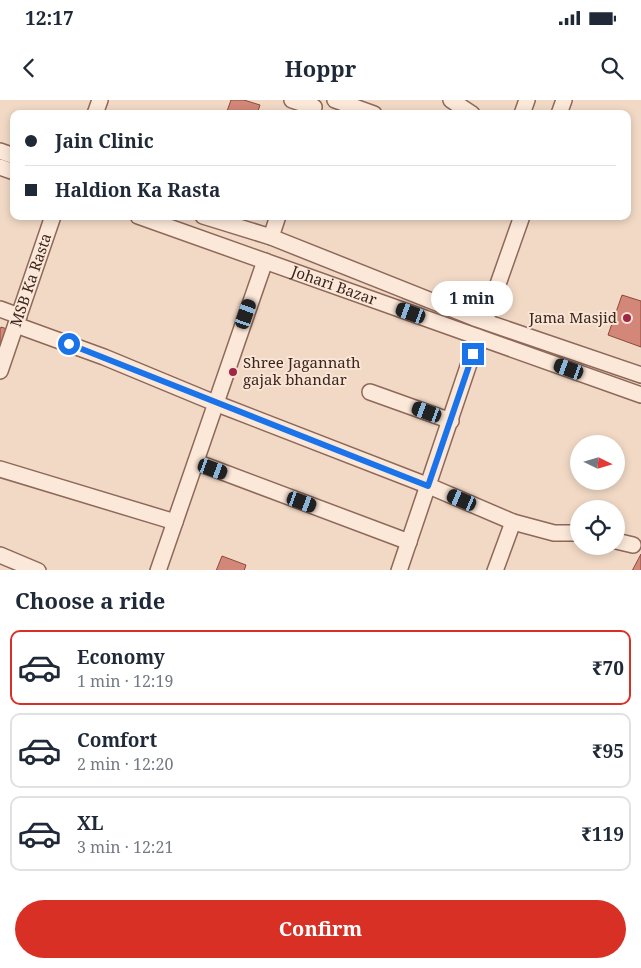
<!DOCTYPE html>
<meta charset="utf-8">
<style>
body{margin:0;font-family:"Noto Serif",serif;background:#f2f2f3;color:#1f2937;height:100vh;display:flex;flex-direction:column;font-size:19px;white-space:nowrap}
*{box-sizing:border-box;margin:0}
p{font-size:16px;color:#747a83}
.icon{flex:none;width:28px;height:28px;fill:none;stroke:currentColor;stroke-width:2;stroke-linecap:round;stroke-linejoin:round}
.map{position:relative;height:470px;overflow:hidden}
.drawer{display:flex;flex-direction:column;background:#fff;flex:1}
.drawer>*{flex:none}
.guide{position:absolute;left:10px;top:10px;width:621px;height:110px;border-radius:10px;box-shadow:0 2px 8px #0003;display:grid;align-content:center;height:110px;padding:0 15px;background:#fff}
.needle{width:32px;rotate:95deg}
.buttons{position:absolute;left:570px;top:335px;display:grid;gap:10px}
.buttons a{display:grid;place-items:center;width:55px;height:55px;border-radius:50%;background:#fff;box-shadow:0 2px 8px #0003;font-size:25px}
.end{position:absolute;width:22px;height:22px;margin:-11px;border:6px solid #1a73e8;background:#fff;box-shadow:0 0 0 2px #fff}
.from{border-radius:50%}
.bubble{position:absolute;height:35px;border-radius:18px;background:#fff;box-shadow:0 2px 8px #0003;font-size:16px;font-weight:700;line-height:35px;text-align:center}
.car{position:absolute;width:15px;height:30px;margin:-15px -8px;border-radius:6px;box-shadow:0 0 4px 1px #0007;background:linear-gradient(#222 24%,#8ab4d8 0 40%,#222 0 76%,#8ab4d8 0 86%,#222 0)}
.guide b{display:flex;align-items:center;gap:18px;height:48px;font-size:19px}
.guide b+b{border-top:1px solid #e0e1e3}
.guide i{width:12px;height:12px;background:#1f2937}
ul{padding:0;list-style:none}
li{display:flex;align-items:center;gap:15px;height:75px;margin:0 10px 8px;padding:0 5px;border:2px solid #e0e1e3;border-radius:10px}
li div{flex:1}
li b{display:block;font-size:19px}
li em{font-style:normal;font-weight:700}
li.active{border-color:#d93025}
li>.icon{width:45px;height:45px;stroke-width:1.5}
h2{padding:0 15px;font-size:22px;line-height:60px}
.action{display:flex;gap:10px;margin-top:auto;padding:10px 15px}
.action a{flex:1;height:58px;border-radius:30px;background:#d93025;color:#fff;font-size:20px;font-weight:700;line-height:58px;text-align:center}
.status{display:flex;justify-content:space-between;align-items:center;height:35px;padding:0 25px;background:#fff;direction:ltr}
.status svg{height:14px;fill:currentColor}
header{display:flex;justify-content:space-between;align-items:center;height:65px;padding:0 15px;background:#fff;font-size:22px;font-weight:700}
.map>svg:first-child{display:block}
.building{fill:#d28778;stroke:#8f493d}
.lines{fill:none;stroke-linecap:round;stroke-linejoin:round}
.minor-casing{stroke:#8e6859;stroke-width:18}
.minor{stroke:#fbe8d9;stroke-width:15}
.route{stroke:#1a73e8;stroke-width:6}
.poi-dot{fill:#a12545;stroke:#f8e5d5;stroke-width:2}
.labels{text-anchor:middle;stroke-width:4;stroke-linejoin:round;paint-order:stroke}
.street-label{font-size:15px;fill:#3d251e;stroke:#f8e5d5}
.poi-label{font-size:15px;fill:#3d251e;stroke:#f8e5d5;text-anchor:end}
</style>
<div class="status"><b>12:17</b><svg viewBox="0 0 49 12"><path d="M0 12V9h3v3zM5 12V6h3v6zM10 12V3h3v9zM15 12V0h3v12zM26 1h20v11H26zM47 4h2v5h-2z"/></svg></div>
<header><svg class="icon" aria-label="back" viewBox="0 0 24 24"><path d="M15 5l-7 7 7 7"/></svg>Hoppr<svg class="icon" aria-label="search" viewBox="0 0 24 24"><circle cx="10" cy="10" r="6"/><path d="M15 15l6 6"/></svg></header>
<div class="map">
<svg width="641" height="471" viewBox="0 0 641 471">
<rect width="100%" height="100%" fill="#f1d9c5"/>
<path class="building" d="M231,0H244L260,5L257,14H226Z
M622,195L641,201V247L608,235Z
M1,227L13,231L0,252V229Z
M641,454V471H632Z
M222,456L246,465L244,471H216Z"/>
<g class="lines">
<defs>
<g id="minor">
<path d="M292,0L314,7"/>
<path d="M335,0L374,14"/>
<path d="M451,0L472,14"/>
<path d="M95,14L100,0"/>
<path d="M522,14L527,0"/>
<path d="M559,14L564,0"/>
<path d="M0,51L14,56"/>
<path d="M0,67L14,72"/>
<path id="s1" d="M138,116L641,295"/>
<path d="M203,116L271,137L477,219L641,275"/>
<path d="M271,137L278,116"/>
<path d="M0,209L19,216"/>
<path d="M485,221L522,116"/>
<path d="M16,225L104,257L215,303L429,386L513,422L554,433H579"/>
<path id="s2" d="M0,271L53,116"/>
<path d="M370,292L451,321"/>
<path d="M196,362L409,442"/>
<path d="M0,369L175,422"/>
<path d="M616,441L633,445"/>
<path d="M0,455L38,471"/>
<path d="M158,471L265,161"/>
<path d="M399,471L478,237"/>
<path d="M495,471L513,422"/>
</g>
</defs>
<use href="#minor" class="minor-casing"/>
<use href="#minor" class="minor"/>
</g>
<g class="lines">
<path class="route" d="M69,244L428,386L473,254"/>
</g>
<g class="poi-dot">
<circle cx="627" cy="218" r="5"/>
<circle cx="233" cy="272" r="5"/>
</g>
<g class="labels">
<g class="street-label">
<text dy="5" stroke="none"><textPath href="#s2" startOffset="96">MSB Ka Rasta</textPath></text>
<text dy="5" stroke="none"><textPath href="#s1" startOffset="208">Johari Bazar</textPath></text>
</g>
<g class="poi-label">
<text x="617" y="223">Jama Masjid</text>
<text x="243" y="268" text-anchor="start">Shree Jagannath<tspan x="243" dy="17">gajak bhandar</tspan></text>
</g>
</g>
</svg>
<div class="buttons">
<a><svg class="needle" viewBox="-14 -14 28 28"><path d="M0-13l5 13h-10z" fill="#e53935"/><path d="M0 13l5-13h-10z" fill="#747a83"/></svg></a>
<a><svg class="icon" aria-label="locate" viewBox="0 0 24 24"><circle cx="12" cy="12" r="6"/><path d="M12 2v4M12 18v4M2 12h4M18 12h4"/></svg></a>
</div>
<i class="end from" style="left:69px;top:244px"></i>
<i class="end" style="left:473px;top:254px"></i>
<div class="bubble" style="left:431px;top:181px;width:82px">1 min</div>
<i class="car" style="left:411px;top:213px;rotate:290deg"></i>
<i class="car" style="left:246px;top:214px;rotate:19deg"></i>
<i class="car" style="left:569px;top:269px;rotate:290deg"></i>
<i class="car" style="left:427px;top:312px;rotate:290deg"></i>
<i class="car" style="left:213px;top:369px;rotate:110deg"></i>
<i class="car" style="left:462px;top:400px;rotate:293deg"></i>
<i class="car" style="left:302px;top:402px;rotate:110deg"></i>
<div class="guide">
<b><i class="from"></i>Jain Clinic</b>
<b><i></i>Haldion Ka Rasta</b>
</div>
</div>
<section class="drawer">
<h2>Choose a ride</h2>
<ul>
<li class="active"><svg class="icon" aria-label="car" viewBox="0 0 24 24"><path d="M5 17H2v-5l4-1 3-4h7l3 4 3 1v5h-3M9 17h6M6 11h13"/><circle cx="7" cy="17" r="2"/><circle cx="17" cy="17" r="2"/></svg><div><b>Economy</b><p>1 min · 12:19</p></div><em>₹70</em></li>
<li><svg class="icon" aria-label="car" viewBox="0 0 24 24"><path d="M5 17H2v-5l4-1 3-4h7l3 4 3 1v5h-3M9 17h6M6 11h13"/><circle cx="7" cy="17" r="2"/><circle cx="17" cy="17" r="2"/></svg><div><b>Comfort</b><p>2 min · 12:20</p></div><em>₹95</em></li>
<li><svg class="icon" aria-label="car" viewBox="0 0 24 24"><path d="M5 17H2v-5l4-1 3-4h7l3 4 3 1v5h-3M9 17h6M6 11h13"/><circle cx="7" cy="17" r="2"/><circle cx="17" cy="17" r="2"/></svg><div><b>XL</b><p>3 min · 12:21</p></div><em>₹119</em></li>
</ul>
<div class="action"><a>Confirm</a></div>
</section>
